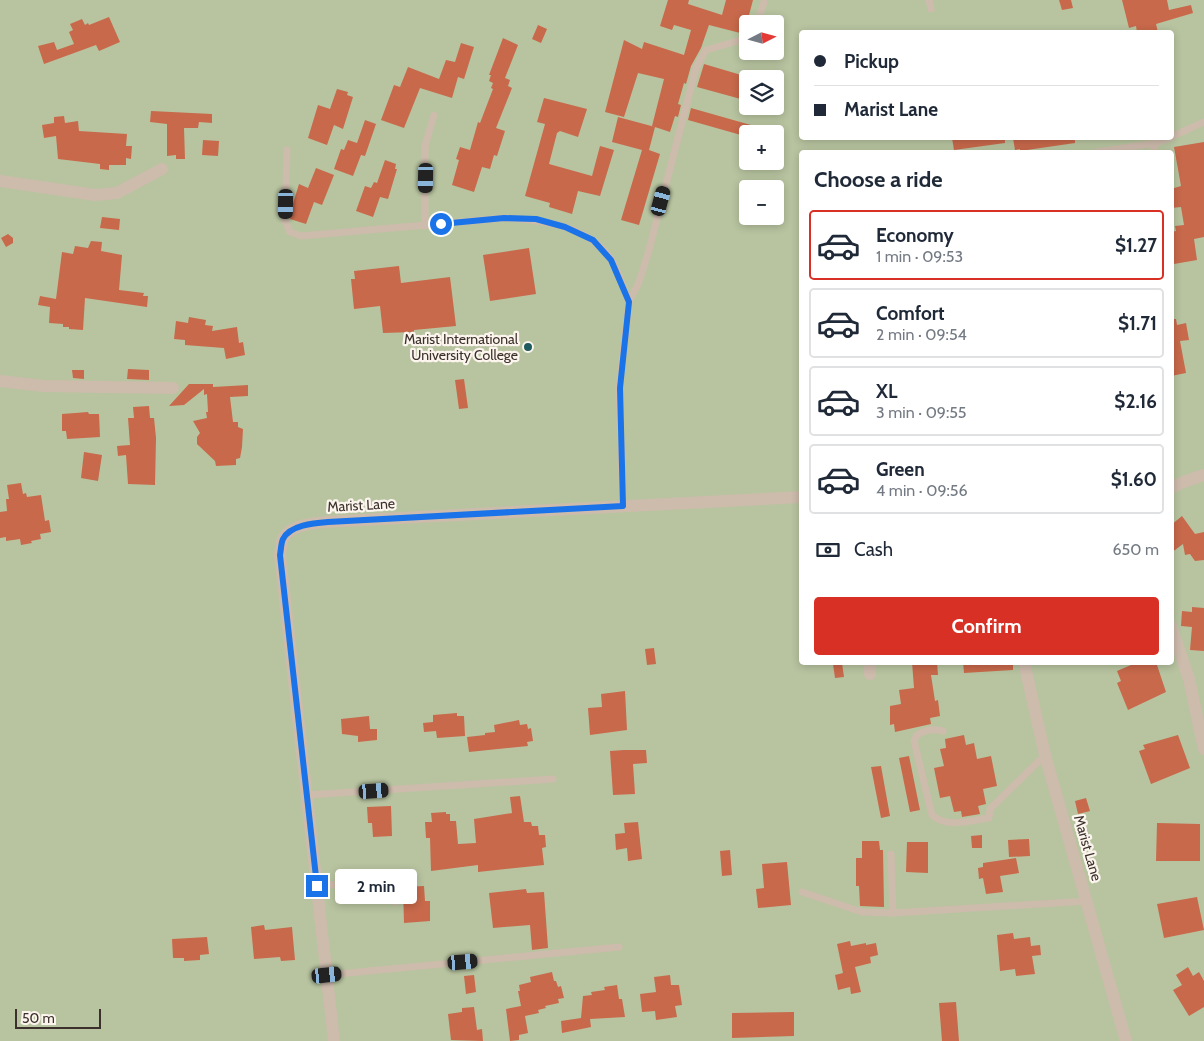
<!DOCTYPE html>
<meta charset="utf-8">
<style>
body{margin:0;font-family:Cabin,sans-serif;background:#f2f2f3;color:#1f2937;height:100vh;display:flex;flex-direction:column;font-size:19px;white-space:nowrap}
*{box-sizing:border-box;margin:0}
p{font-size:16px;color:#747a83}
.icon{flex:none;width:28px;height:28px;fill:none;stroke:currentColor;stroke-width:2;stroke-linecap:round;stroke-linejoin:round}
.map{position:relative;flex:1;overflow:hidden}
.side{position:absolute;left:799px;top:150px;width:375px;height:515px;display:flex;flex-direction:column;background:#fff;border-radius:5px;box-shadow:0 2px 8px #0003}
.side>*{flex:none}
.guide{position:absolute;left:799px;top:30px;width:375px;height:110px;border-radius:5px;box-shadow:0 2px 8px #0003;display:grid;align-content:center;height:110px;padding:0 15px;background:#fff}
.needle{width:32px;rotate:84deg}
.controls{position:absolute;left:739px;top:15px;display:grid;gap:10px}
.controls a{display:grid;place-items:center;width:45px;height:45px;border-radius:5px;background:#fff;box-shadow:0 2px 8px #0003;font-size:25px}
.scale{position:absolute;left:15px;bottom:12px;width:86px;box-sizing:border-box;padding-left:5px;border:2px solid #3b302b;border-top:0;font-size:14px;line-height:18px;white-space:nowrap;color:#3b302b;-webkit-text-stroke:4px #fbf5ee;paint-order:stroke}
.end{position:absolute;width:22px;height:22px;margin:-11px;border:6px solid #1a73e8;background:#fff;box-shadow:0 0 0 2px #fff}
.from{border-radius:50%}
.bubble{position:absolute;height:35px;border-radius:5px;background:#fff;box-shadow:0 2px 8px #0003;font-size:16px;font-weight:700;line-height:35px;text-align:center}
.car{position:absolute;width:15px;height:30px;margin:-15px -8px;border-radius:6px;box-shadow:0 0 4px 1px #0007;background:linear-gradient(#222 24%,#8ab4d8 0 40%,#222 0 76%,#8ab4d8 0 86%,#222 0)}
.guide b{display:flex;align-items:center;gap:18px;height:48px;font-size:19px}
.guide b+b{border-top:1px solid #e0e1e3}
.guide i{width:12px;height:12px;background:#1f2937}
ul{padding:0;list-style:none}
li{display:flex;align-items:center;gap:15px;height:70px;margin:0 10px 8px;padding:0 5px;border:2px solid #e0e1e3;border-radius:5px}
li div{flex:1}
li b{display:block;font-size:19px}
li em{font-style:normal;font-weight:700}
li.active{border-color:#d93025}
li>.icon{width:45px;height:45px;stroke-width:1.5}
h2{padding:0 15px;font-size:22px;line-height:60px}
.pay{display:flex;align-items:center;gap:12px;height:55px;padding:0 15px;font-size:19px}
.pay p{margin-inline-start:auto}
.cta{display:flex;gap:10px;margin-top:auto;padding:10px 15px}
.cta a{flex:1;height:58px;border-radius:5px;background:#d93025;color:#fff;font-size:20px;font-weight:700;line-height:58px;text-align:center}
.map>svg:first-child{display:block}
.green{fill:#b8c4a0;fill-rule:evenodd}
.building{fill:#c8694b}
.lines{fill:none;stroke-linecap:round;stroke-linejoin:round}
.lane{stroke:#cdbbac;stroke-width:7}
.street{stroke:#cdbbac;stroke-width:12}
.route{stroke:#1a73e8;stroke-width:6}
.poi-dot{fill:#1f5a5e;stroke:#fbf5ee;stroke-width:2}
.labels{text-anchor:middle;stroke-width:4.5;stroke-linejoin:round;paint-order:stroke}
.poi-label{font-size:14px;fill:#3b302b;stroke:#fbf5ee;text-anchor:end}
.street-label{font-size:14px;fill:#3b302b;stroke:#fbf5ee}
</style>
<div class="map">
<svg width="1204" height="1041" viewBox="0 0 1204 1041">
<rect width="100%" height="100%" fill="#f4ebe1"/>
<path class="green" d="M0,0H1204V1041H0ZM748,24H775V51H748ZM801,32H1171V138H801ZM748,79H775V106H748ZM748,134H775V161H748ZM801,152H1171V662H801ZM748,189H775V216H748Z"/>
<path class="building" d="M668,0H689L688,4L722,15L726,0H753L744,34L709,25L701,48L691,66L686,84L684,83L678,104L681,105L678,117L675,116L670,132L652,126L664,79L638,73L624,117L605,112L624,40L642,49L644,42L684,55L691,30L674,25L672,30L660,26Z
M1059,0H1071L1073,8L1062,10Z
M1122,0H1167L1169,10L1191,5L1193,13L1156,24L1158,32H1137L1136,26L1129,28Z
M109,17L120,42L99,51L96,45L44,64L38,46L54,42L57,50L74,44L69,32L73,30L70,24L82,19L85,25L88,23L89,25Z
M538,25L547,29L541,43L532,39Z
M503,38L518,45L505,78L510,80L508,86L512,88L496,128L505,131L497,156L494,155L490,169L482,167L474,192L452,185L459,160L456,159L460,147L470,150L478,122L480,123L493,89L491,88L493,83L489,81L491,75H489Z
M461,43L474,47L464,79L458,77L452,98L420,88L404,128L381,120L394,85L400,87L408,67L439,79L446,60L455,62Z
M704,64L748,77V101L697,87Z
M337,89L348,92L347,95L353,97L343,129L334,125L327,145L308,138L318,105L330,109Z
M544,98L587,109L578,137L560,131L557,133L549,164L592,176L600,146L614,150L600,196L578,191L572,214L549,207L550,203L525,196L545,124L537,122Z
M691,108L772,131L771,134H748V137L688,120Z
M151,111L212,114V123L199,122L198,128H184L185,159H176V155L167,156V124L150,122Z
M64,116L65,123L78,121L79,131L127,134L126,146H132L131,159L126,158V165H109V170L100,169V164L58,159L56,136L44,138L42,125L54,123V117Z
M618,117L655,127L649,150L660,154L639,225L621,220L642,150L612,142Z
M365,120L376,124L365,156L361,155L353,176L334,169L341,149L344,150L348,140L357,143Z
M952,138H1005V143L954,150Z
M1013,138H1037V139L1075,138V143L1020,151V149L1015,150Z
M203,140L219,141L218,156L202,155Z
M1204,142V237L1194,239L1197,260L1174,264L1171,232L1176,231L1175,226L1184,225L1181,207L1171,208V189L1181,186L1174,147Z
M385,160L396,164L395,169H397L388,199L380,197L373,217L356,211L365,186L371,188L374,182L377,183Z
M316,168L334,175L322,205L314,202L306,224L290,219L291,210L299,184L308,188Z
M102,217L120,219L119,230L100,228Z
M8,234L13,238V243L6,247L1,238Z
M91,241L102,242L101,251L122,255L119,290L144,293L143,296H148L147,307L85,298L83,330L69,329V327H63V324L49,323L50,307L38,305L40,296L56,299L62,252L73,254L75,246L88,248Z
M529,248L536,294L490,301L483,255Z
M399,266L401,283L450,277L456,326L414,330V332L383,333L380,306L354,309L351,279H355L354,271Z
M189,317L206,320L205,325L213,326L212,331L237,327L239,343L243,342L245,355L226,359L224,348L185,345V340L174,339L176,321L188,323Z
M1171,319H1176L1177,325L1186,323L1189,340L1180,341L1186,373L1171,376Z
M128,369L149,370V380L127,379Z
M72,370H84V379L73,378Z
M464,379L468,408L459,409L455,380Z
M189,384H213V387L248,385V396L230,397L233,422H238V427L243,429L242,447L240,458L236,459V465L216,466L215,461L197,444V437L200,433L193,421L207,418L206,412H208L207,394L204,395V389L184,405L169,406Z
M149,406L150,418H154L156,438L155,485L128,484L126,455L118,456L117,446L130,445L128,418H134L133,407Z
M88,412L89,414H99L100,437L67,439L66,431H62V414Z
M84,452L102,455L98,481L81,478Z
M21,483L23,494L26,493L27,497L41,495L45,521L49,520L51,532L40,534L41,539L31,541L32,543L21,545L20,539L6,541V537L0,538V512L7,511L6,499H9L7,485Z
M1182,516L1195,534L1204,532V560L1195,561L1190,554L1185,555L1183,544L1171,553V525Z
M1192,607L1204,608V651L1190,650L1192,627L1181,626L1182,611L1192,612Z
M654,648L656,664L647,665L645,649Z
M912,662H937L938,675H931L935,701L938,700L940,716L930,718L931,724L895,732L894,724L890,725V706L901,704L899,690L914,688Z
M963,662H1013V670L964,673Z
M1138,662H1156L1166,692L1128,710L1117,683L1121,681L1117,671Z
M842,663L844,677L835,678L833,664Z
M625,691L627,730L590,735L588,708L602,707L601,694Z
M457,713V716H464L465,736L437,738L436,731L424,732L423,723L433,722V715Z
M369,716L370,729H377V740L358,742V736L342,734L341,719Z
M519,720L520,725L527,724L528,729L531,728L533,741L527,742L528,746L469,752L467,737L485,735V733L495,732L494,725Z
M964,735L966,745L974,743L977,759L991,756L997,786L983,789L986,804L978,806L980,814L962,817L961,811L954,812L950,796L940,798L934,768L944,766L940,749L946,748L945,739Z
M1178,735L1190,768L1151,784L1139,751L1145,749L1143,745Z
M624,750H646L647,763L633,764L635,794L613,795L610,751Z
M909,756L920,810L910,812L899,758Z
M881,766L890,816L881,818L871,767Z
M520,796L524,822H531L532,826H538L539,835H545L546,847L542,848L544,865L478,872V865L431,871L430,838H426L425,822H432L431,813L446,812V814H450V821H456L458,844L476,843L474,819L512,813L510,797Z
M1086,798L1090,811L1078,814L1075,801Z
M391,806L392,836L373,837L372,823H368L367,807Z
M638,822L642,859L628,861L627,848L616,850L615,834L625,833L624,823Z
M1157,823L1200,824V861H1156Z
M982,835V848H972L971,836Z
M1029,839L1030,856L1009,857L1008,840Z
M862,841H879L880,850H883L884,907L860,906L859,886H856V858H862Z
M907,842H928V873L906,872Z
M730,850L732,875L722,876L720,851Z
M1016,858L1019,873L1000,876L1003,892L986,894L983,878L979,879L978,868L983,867V863Z
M787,862L791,905L758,908L756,889L764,888L762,864Z
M424,886L425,901H430V921L404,923L403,887Z
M526,889L527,893L544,892L548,948L532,950L530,925L493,928L489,893Z
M1197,897L1204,930L1164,938L1157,904Z
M264,925L265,930L292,927L295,960L281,961L280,957L254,959L251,927Z
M1013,933L1014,939L1030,937L1031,946L1040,945L1041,955L1032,956L1035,974L1016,976L1015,969L1000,971L997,935Z
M207,937L209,954L200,955V960L184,961V958H173L172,939Z
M850,941L851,946L866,943V945L876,943L878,955L870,957L871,963L855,967L861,992L851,994L850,987L838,990L835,975L843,973L837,944Z
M1188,967L1193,976L1199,972L1204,981V1007L1189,1016L1173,990L1182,985L1176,975Z
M552,972L554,981H556L558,987L561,986L564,998L558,999L559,1003L545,1006L546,1008L538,1010L539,1013L525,1016L528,1033L519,1035V1040L510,1041L506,1009L521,1006L518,991H520L519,985L531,982L530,977Z
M474,975L476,992L466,994L464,976Z
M670,975L671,985H679L682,1005L675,1006L677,1017L656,1020L655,1011L642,1012L640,994L656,992L654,977Z
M617,985L619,999H622L625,1017L590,1019L591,1027L562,1033L561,1021L581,1018L583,996L592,995L591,992L605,990L604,987Z
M956,1002L959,1041H942L939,1003Z
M474,1007L477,1030L482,1029L483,1041L451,1040L448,1014L462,1012V1008Z
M794,1012V1036L732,1038V1013Z"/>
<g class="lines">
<path class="lane" d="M929,0L931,9
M757,24L764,2
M1171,137L1204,122
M287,150L285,221L290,232L301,236L505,218C541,220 588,225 611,259C619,271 623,288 629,302
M1098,152L1156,143
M1153,152L1156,143L1170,138
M425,226V146L434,115
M623,506L619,389L629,302L639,282L649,250L696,68L706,50L748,38
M943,731C932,729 927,729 917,735L914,741L932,815C947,829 971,820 989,818L990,809L1045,755
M307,795L553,779
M891,854L893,913L1088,901
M317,886L393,880L395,902
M802,892L862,912L893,913
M327,975L619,947"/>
<path class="street" d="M0,181L95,195L117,193L162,169
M0,381L43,386L173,388
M1171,488L1181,483L1204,475
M1171,626L1189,679L1204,749
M869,662L870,674
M1024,662L1045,755L1126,1041
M334,1041L280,555C281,550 281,543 283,539C291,522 327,522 343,521L801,497"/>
</g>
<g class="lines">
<path class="route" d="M317,886L280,555C281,550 281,543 283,539C290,525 314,523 328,522L623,506L620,388L629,302L611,260L593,240L565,227L536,219L504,218L441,224"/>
</g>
<circle class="poi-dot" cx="528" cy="347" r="5"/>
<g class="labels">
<g class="poi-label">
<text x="518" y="344">Marist International<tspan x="518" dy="16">University College</tspan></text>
</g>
<g class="street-label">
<text transform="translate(361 505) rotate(-3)" y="5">Marist Lane</text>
<text transform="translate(1088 848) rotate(74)" y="5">Marist Lane</text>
</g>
</g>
</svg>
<div class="controls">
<a><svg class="needle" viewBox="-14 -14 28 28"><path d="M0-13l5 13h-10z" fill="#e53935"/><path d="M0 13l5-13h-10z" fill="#747a83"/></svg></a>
<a><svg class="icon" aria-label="layers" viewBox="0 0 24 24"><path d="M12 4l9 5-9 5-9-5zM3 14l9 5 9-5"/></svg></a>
<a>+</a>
<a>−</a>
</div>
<div class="scale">50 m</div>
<i class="end from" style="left:441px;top:224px"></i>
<i class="end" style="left:317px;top:886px"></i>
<div class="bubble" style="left:335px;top:869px;width:82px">2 min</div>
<i class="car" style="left:426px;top:178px;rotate:181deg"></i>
<i class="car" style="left:661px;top:201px;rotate:15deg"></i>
<i class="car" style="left:286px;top:204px;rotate:181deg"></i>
<i class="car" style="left:374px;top:791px;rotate:86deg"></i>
<i class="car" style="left:463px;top:962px;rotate:85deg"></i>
<i class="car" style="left:327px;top:975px;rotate:84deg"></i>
<div class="guide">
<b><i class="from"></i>Pickup</b>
<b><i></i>Marist Lane</b>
</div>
<section class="side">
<h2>Choose a ride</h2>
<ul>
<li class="active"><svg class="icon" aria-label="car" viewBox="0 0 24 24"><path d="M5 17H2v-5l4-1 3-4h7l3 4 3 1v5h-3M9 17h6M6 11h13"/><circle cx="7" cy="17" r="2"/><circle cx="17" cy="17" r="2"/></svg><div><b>Economy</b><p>1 min · 09:53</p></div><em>$1.27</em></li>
<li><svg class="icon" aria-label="car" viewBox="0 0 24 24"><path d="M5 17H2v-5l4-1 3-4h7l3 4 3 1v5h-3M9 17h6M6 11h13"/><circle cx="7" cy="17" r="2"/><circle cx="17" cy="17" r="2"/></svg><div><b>Comfort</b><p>2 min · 09:54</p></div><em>$1.71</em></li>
<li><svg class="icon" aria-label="car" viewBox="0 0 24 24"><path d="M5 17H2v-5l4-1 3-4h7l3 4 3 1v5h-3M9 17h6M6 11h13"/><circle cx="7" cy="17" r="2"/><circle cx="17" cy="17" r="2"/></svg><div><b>XL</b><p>3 min · 09:55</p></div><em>$2.16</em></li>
<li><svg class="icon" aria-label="car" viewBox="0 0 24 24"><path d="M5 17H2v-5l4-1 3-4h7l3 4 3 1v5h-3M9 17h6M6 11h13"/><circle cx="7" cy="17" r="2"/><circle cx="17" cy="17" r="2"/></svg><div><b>Green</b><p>4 min · 09:56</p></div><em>$1.60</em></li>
</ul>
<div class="pay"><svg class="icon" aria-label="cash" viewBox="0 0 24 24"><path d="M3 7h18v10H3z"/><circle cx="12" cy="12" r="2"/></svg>Cash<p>650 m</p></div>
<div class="cta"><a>Confirm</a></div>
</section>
</div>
